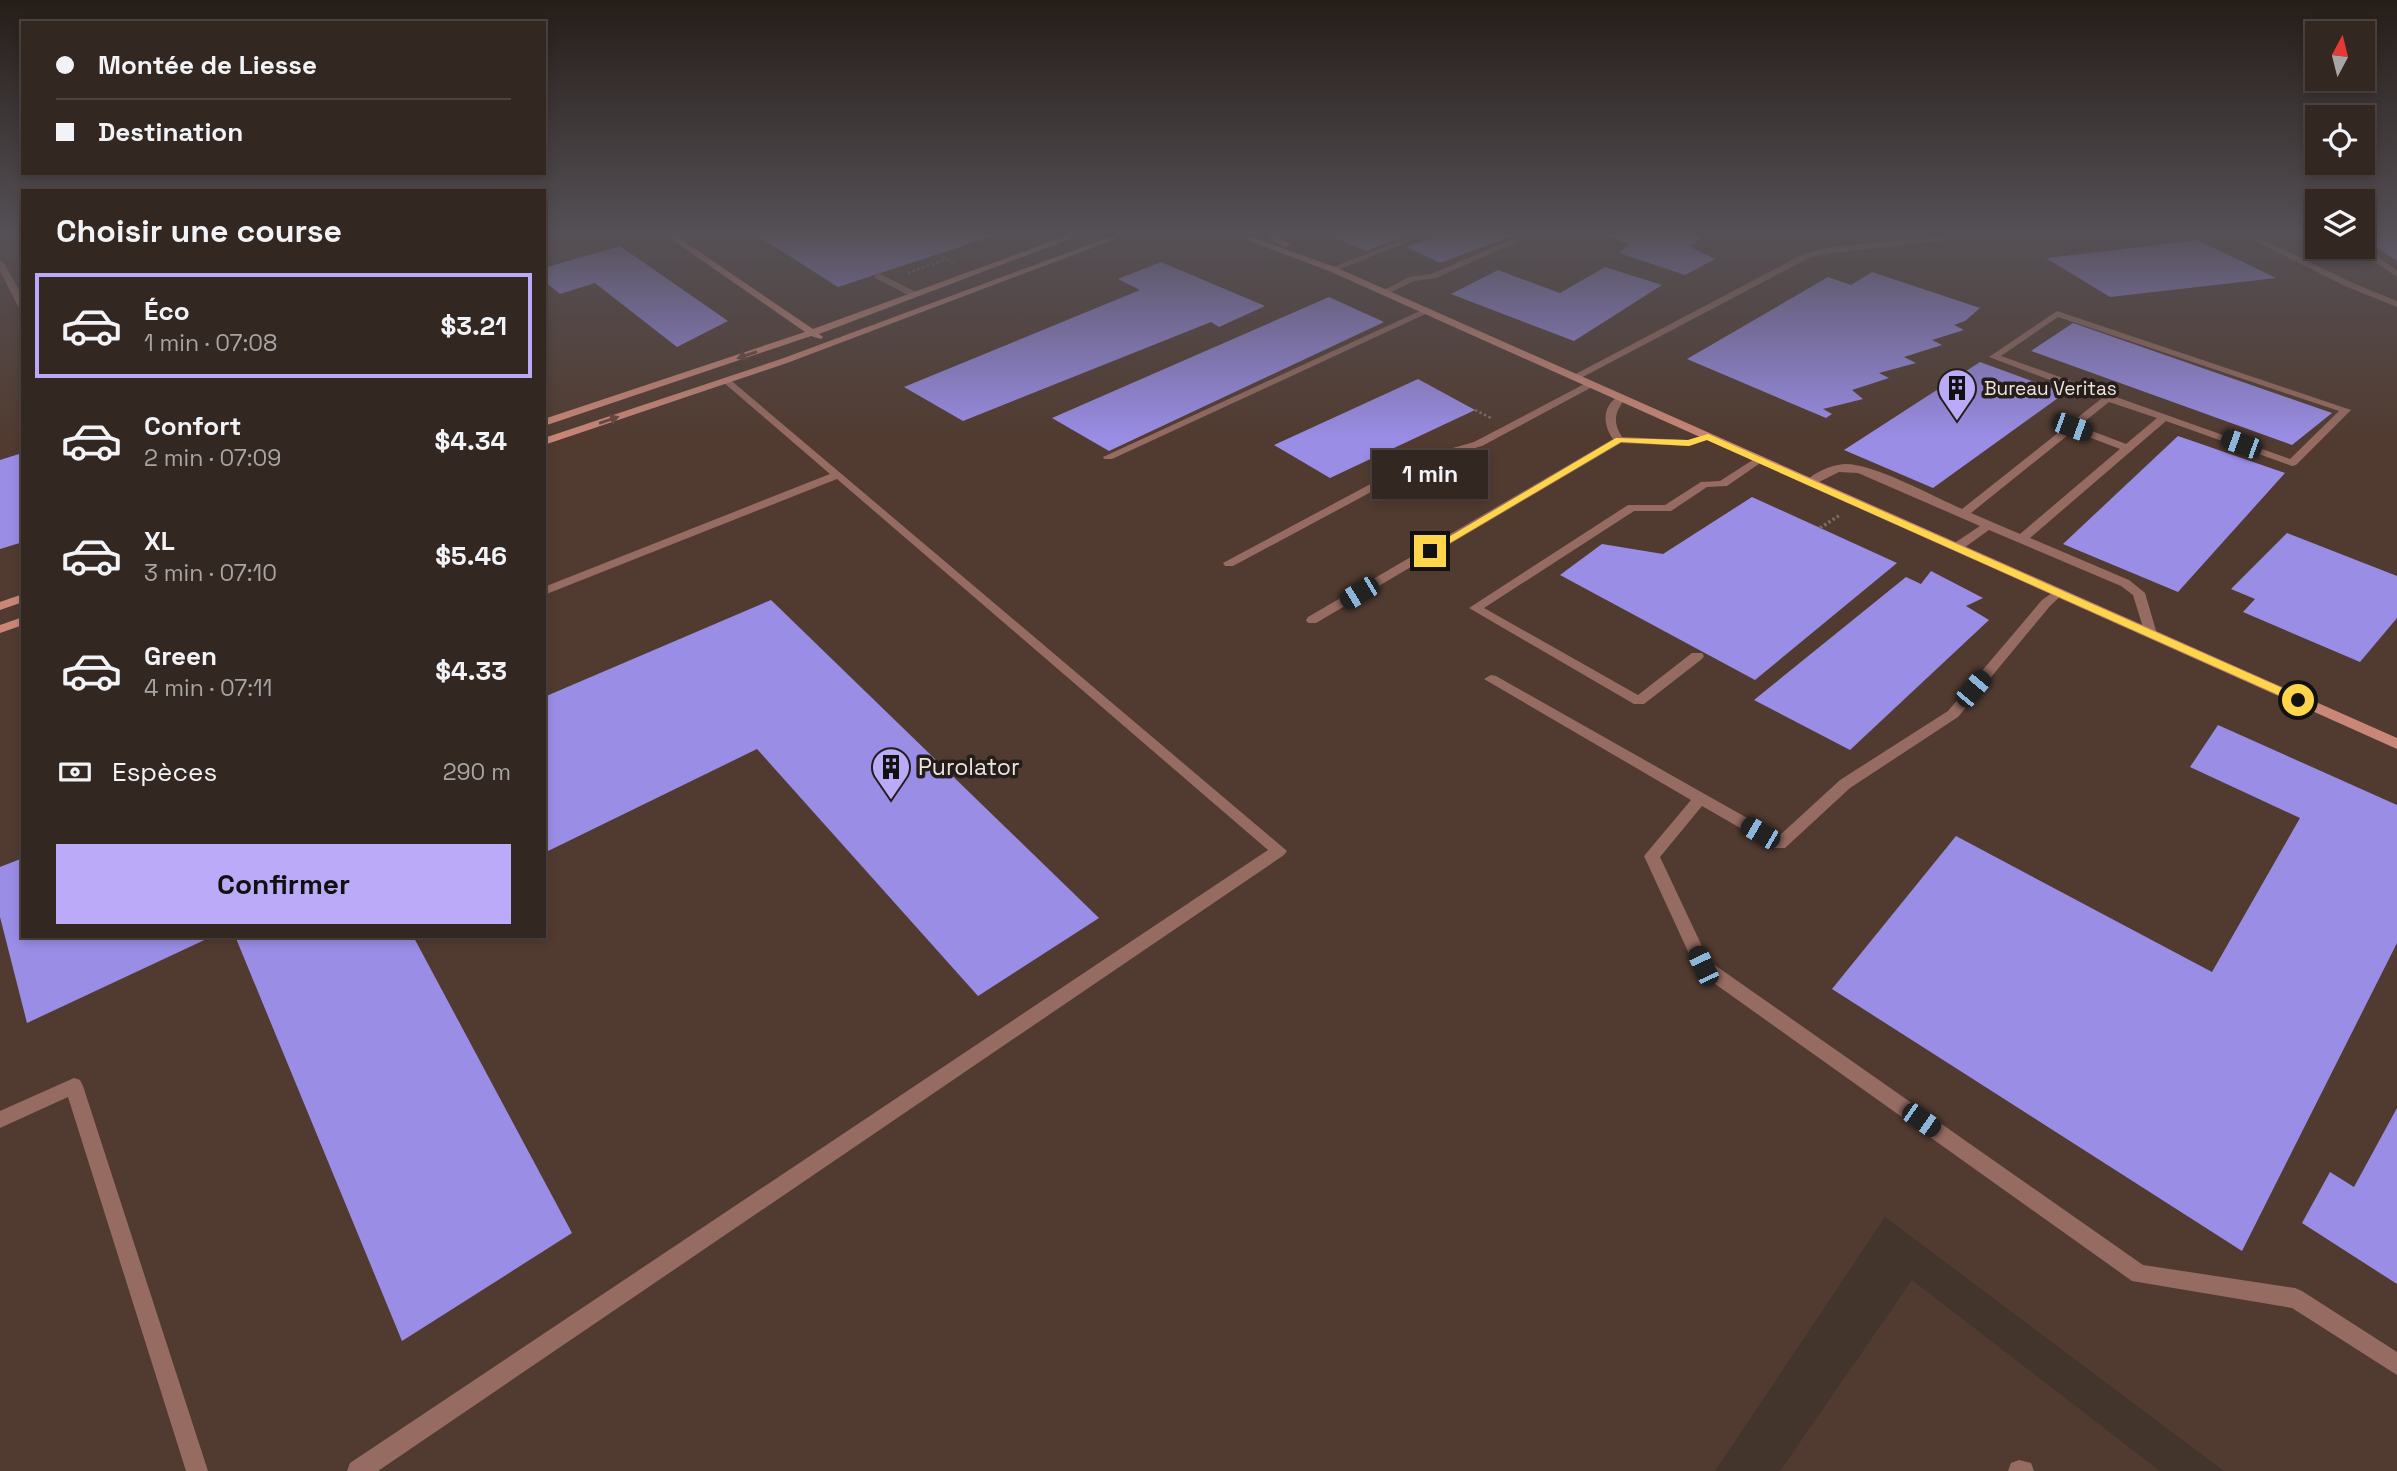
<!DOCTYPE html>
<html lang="fr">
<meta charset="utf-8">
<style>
body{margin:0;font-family:"Space Grotesk",sans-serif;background:#3d332e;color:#f1f3f6;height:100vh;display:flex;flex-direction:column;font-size:26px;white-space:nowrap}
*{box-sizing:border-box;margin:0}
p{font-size:23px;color:#a8a5a5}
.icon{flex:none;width:38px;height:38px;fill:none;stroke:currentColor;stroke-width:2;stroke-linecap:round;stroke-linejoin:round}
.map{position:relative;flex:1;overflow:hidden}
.side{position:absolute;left:21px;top:189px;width:525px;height:749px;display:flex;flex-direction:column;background:#322721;border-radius:0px;box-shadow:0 4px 10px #0003,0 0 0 2px #4d443f}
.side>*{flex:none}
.top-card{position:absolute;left:21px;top:21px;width:525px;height:154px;border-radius:0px;box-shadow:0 4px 10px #0003,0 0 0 2px #4d443f;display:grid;align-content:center;height:154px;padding:0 35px;background:#322721}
.needle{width:46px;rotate:7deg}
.buttons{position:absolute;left:2305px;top:21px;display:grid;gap:14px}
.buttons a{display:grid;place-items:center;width:70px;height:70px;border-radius:0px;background:#322721;box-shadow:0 4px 10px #0003,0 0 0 2px #4d443f;font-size:35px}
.end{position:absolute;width:32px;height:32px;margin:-16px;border:9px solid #ffd54a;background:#111;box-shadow:0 0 0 4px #111}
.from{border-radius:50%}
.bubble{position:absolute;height:49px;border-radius:0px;background:#322721;box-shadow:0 4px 10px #0003,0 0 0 2px #4d443f;font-size:23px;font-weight:700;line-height:49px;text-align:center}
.car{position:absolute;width:21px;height:42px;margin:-21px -10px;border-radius:9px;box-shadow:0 0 5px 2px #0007;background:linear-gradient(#222 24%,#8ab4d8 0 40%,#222 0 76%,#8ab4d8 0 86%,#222 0)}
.top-card b{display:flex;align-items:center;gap:24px;height:66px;font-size:26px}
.top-card b+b{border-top:2px solid #4d443f}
.top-card i{width:18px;height:18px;background:#f1f3f6}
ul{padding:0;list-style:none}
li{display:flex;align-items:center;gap:21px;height:105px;margin:0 14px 10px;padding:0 21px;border:4px solid transparent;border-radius:0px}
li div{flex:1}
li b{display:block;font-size:26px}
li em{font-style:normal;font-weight:700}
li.active{border-color:#baaaf7}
li>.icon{width:63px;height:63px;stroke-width:1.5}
h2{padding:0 35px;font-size:32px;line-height:84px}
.pay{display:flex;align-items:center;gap:18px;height:77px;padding:0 35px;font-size:26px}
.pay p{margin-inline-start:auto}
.button{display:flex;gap:14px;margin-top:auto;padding:14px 35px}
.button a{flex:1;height:80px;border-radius:0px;background:#baaaf7;color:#111;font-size:28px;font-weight:700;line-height:80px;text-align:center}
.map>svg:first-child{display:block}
.built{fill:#513b30}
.building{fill:#9a8de6}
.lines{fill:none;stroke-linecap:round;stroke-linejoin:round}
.path-far1{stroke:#796c65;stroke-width:2.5;stroke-dasharray:2.5 2.5;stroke-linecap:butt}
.path{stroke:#796c65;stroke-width:3.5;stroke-dasharray:2.5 2.5;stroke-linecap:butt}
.lane{fill:#966b61;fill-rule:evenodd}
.street{fill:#966b61;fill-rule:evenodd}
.secondary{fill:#ca8777;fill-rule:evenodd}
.oneway{fill:#66473f}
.route{fill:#ffd54a}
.labels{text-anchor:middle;stroke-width:7;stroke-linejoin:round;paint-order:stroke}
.far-poi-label{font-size:19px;fill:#eee4df;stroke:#241d1a;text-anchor:start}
.poi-label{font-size:23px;fill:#eee4df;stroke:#241d1a;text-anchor:start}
</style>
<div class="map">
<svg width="2397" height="1471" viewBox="0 0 2397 1471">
<rect width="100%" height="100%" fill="#43342c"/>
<path class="built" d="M0,234H23V936H544V234H2317V247H2362L2363,234H2397V1471H2224L1885,1217L1715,1471H0Z
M1912,1280L2160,1471H1780Z"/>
<path class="building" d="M755,234H999L838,287Z
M1333,234H1411L1366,251L1329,235Z
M1443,234H1517L1440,263L1406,247Z
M1600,234H1691L1702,238L1689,246L1715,259L1685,275L1619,253L1630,244Z
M2362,234H2397V261L2362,237Z
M2198,240L2276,278L2110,297L2046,258Z
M620,246L728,321L677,347L595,283L560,294L544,281V268Z
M1161,262L1265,306L1219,327L1211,322L963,421L904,387L1140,290L1118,279Z
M1605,267L1662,285L1574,341L1451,294L1498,270L1560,293Z
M1872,272L1980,308L1965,321L1954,325L1964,330L1932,340L1942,345L1904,357L1916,363L1879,373L1889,378L1852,390L1863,399L1823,409L1832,414L1826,418L1687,359L1828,277L1851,285Z
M1329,297L1384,322L1109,451L1052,418Z
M2073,323L2332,413L2292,445L2031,351Z
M1980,362L2065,393L1933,488L1844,450Z
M1418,379L1475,410L1330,478L1274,445Z
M2178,436L2285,473L2178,592L2063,544Z
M19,454L23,466V542L0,549V460Z
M1752,497L1897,563L1755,680L1560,575L1602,544L1663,554Z
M2287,533L2397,576V618L2360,662L2243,612L2255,599L2231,589Z
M1931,571L1983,598L1966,606L1989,620L1850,750L1754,700L1906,577L1921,584Z
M771,600L1099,918L978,996L757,749L544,853V697Z
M2218,725L2397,805V943L2242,1251L1832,989L1956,836L2212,972L2300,818L2190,767Z
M23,858V936H213L27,1023L0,917V867Z
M235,936H413L572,1233L402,1341Z
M2397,1108V1284L2302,1223L2330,1172L2354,1187Z"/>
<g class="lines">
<path class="path-far1" d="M938,254L956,264
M908,273L947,259
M1475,410L1493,419"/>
<path class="path" d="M1820,528L1840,515"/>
<path class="lane" d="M1417,234H1428L1335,271L1328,269Z
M1524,234H1535L1436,278L1414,281L1387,294L1380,292L1409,277L1431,274Z
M2362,246L2397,270V277L2354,247Z
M878,273L918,293L919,295L912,297L875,278V274Z
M1424,309L1432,311L1112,459H1104L1103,457Z
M2057,311L2351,410L2296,465L2292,466L2166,421L2030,538L2129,580L2145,593L2157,634L2156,637H2146L2133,595L2121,586L1989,530L1961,550H1953V544L1980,526L1858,473L1839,472L1815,484H1807L1805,482C1815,472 1830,465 1845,464C1875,464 1932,496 1962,509L2101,399L1989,357ZM2058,317L2339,411L2290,459L2001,356ZM2109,402L2157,418L2126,444L2079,426ZM2073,431L2120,449L2020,534L1971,513Z
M727,377L1287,851L1284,855L378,1471H347L350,1463L1268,850L837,479L544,595V587L830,474L723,382L722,380Z
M1590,381L1594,382V386L1482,446L1429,461L1233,566H1225L1223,563L1421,457L1474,442Z
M1621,395L1626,398C1615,411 1612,422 1622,437L1688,440L1708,434L1713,437L1689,446L1621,443L1316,623H1308L1306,620L1308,617L1613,439C1602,424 1602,404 1621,395Z
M1759,456L1763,457V461L1727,486L1707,487L1671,511H1634L1484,608L1638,695L1692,653H1702L1704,656L1702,659L1644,704H1634L1469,608L1628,505H1665L1701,482L1720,481Z
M2058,589L2062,590L2064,593L2050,606L1958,717L1850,788L1785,848H1775L1702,806L1660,857L1709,961L2143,1265L2295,1288L2302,1291L2397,1352V1375L2292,1308L2132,1281L1697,971L1644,856L1691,800L1484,679L1491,675L1496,676L1779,836L1840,780L1948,711L2042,600Z
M74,1078L80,1080L83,1086L208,1471H186L68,1097L0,1128V1111Z
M2019,1460L2031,1463L2034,1471H2008L2011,1463Z"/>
<path class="street" d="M1960,234H1987L1983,236L1831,253L1809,258L1579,379L1570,377L1803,254L1831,247Z
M2241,234H2251L2353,283L2397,301V307L2347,287Z
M0,260L4,263L23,297V309L18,306L0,271Z"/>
<path class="secondary" d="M664,234H673L813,329L1072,234H1083L819,334L823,337L821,339L811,336L544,426V419L805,332Z
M1118,234H1129L787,363L544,445V438L781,359Z
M1231,234H1243L1335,267L1387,290L2397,738V749L1329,271Z
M1262,234H1272L1291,245L1284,247Z
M23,594V602L0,610V602Z
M23,617V625L0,633V625Z"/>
</g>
<defs><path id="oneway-solid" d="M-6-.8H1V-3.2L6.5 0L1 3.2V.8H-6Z" transform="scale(1.75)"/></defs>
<g class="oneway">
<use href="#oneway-solid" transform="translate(747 355) rotate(161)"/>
<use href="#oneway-solid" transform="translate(609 420) rotate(-19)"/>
</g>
<linearGradient id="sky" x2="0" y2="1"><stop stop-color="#251d18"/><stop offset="0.53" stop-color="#555056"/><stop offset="1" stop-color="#555056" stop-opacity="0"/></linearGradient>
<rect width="2397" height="440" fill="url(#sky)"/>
<path class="route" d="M1708,434L2302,697L2304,700L2295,702L1707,440L1689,446L1621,442L1433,553L1425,551L1616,438L1688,440Z"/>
<defs>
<symbol id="building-pin" viewBox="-11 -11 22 30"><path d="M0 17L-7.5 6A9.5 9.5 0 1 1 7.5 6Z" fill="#baaaf7" stroke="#241d1a"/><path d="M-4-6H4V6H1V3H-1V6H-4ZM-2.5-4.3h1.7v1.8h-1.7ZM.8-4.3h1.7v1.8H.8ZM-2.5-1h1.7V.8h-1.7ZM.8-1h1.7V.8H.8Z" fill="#111"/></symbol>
</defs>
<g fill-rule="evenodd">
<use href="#building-pin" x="1935" y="366" width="44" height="60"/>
<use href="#building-pin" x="869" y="745" width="44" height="60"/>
</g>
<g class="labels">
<g class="far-poi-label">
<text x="1984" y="395">Bureau Veritas</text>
</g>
<g class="poi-label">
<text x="918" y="775">Purolator</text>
</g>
</g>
</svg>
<div class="buttons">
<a><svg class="needle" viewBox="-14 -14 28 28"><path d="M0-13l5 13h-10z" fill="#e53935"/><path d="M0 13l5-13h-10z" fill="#a8a5a5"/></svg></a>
<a><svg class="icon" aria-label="locate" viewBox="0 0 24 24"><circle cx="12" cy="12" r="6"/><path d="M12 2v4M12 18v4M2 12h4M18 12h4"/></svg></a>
<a><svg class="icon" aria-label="layers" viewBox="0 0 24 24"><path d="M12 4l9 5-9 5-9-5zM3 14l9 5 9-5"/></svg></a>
</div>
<i class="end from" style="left:2298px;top:700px"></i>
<i class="end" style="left:1430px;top:551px"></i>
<div class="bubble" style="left:1372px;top:450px;width:116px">1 min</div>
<i class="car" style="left:2072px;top:427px;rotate:110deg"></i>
<i class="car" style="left:2241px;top:444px;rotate:290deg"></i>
<i class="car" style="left:1359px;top:593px;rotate:239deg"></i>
<i class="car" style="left:1973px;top:689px;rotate:40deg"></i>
<i class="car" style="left:1760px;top:833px;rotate:300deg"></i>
<i class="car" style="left:1703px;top:966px;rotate:335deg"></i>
<i class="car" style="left:1921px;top:1120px;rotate:125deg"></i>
<div class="top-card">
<b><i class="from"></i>Montée de Liesse</b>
<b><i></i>Destination</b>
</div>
<section class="side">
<h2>Choisir une course</h2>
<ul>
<li class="active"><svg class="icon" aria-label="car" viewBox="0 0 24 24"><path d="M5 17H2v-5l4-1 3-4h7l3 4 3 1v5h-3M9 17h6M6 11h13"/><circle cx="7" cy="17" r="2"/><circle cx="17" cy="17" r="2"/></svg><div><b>Éco</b><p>1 min · 07:08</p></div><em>$3.21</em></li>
<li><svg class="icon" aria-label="car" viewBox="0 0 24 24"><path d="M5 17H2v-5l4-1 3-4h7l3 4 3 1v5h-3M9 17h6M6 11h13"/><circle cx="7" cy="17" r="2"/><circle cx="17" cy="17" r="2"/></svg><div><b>Confort</b><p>2 min · 07:09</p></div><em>$4.34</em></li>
<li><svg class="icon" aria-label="car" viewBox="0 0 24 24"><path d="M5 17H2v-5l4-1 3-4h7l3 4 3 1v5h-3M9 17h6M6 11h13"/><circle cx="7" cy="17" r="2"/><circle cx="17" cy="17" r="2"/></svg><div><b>XL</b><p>3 min · 07:10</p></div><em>$5.46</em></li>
<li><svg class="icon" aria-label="car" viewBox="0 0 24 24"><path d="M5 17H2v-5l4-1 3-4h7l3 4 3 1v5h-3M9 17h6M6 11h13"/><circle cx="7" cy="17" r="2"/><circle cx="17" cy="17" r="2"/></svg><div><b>Green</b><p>4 min · 07:11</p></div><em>$4.33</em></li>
</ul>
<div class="pay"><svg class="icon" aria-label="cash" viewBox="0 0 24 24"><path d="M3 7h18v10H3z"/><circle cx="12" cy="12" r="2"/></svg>Espèces<p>290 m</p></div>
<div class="button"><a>Confirmer</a></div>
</section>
</div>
